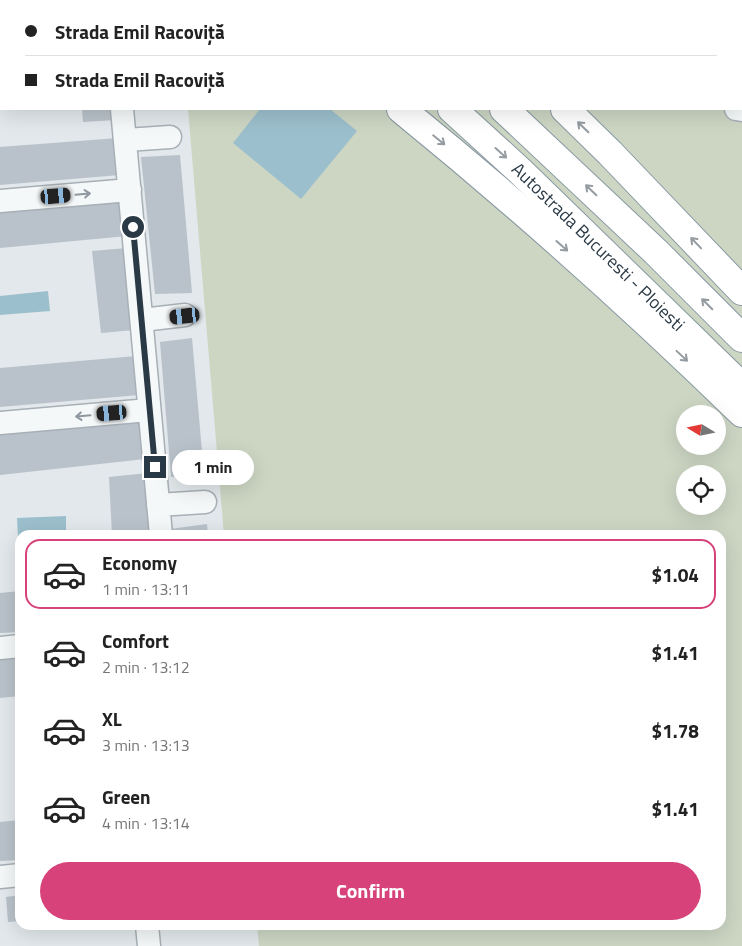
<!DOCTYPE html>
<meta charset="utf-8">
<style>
body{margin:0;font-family:"Titillium Web",sans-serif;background:#f2f2f2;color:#222;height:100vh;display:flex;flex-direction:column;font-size:19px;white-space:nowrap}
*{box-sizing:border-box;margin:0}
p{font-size:16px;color:#767676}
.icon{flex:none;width:28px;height:28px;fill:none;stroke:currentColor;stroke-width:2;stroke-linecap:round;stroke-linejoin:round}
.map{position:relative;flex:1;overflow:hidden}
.panel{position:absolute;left:15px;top:530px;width:711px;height:400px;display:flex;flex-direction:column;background:#fff;border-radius:15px;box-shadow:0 5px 20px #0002}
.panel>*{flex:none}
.hud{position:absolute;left:0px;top:0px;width:742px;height:110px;box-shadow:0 5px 20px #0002;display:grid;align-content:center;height:110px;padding:0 25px;background:#fff}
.needle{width:32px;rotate:280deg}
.fabs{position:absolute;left:676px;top:405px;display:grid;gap:10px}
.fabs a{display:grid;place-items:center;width:50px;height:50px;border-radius:50%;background:#fff;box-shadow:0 5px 20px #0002;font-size:25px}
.end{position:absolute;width:22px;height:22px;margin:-11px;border:6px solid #293945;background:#fff;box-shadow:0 0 0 2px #fff}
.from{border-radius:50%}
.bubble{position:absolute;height:35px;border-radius:18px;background:#fff;box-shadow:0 5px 20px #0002;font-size:16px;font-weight:700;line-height:35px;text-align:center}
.car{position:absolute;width:15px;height:30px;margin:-15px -8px;border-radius:6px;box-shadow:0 0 4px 1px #0007;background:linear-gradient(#222 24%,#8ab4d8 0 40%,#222 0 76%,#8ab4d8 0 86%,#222 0)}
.hud b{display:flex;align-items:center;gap:18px;height:48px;font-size:19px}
.hud b+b{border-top:1px solid #e0e0e0}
.hud i{width:12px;height:12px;background:#222}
ul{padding:9px 0 0;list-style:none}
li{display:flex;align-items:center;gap:15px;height:70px;margin:0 10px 8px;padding:0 15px;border:2px solid transparent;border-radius:15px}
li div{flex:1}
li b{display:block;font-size:19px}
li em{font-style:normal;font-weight:700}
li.current{border-color:#d64279}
li>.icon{width:45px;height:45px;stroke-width:1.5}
.primary-button{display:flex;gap:10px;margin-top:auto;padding:10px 25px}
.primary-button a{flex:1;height:58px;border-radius:30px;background:#d64279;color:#fff;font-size:20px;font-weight:700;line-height:58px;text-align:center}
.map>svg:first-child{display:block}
.green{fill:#ccd6c3;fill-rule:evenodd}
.water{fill:#9cbfcd}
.building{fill:#b9c2ca}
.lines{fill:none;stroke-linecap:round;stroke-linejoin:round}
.minor-casing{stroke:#a7b0b6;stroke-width:25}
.highway-casing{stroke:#8999a3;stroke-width:30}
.path{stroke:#c0c6ca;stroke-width:3;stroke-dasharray:4 4;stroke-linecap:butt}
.minor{stroke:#f5f8f9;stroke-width:22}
.highway{stroke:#fff;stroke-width:28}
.oneway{stroke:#949ca2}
.oneway2{stroke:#8f989f}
.route{stroke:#293945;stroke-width:6}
.labels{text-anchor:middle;stroke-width:4;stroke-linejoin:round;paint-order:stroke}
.street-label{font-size:18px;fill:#293945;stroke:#f2f6f8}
</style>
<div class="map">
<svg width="742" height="946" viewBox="0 0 742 946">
<rect width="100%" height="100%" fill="#e2e8eb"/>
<path class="green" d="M179,0H742V946H259L257,925H721V535H224L188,109H741V1ZM685,414H718V446H685ZM685,474H718V506H685Z"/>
<path class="water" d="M260,109H330L357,131L301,199L233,143Z
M48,291L50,311L0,315V296Z
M66,516V535H20V538H18L17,518Z"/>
<path class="building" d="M82,109H115L116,120L83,122Z
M118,138L120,175L0,185V147Z
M180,155L192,293L155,294L141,157Z
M124,198L127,236L0,248V209Z
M127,248L134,330L101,333L92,251Z
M192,338L204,474L171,477L160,342Z
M136,356L139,395L0,407V368Z
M142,418L145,459L0,475V431Z
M148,473L153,535H112L109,477Z
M207,524L208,535H171L170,529Z
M20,591V632L0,633V593Z
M20,654V696L0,698V656Z
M20,820V860L0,861V822Z
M20,895V921L8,922L6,897Z"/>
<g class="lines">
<defs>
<path id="minor" d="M31,0L35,1
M122,109L161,535
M736,109L742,110
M126,140L170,137
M0,201L130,190
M142,320L185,315
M0,423L149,410
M158,505L205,502
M0,648L20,646
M0,877L20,875
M147,925L149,946"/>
<g id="highway">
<path d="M268,0L269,1"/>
<path d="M329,0L331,1"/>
<path d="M384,0L385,1"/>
<path d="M450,0L451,1"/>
<path d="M401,109C519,205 633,307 742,413"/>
<path id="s1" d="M452,109L520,171L742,387"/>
<path d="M504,109L656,252L742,338"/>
<path d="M565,109L610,153L742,291"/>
</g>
</defs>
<use href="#minor" class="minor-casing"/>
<use href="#highway" class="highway-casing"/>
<path class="path" d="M232,0L234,1
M514,0L516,1"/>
<use href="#minor" class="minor"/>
<use href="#highway" class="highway"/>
</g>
<defs><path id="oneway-shaft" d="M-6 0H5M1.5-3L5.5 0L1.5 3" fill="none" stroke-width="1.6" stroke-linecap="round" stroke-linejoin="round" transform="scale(1.25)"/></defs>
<g class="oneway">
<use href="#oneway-shaft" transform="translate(583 127) rotate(-136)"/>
<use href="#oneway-shaft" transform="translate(439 140) rotate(39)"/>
<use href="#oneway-shaft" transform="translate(501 153) rotate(42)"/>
<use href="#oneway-shaft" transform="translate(591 190) rotate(-136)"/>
<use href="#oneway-shaft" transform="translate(696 243) rotate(-134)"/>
<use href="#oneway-shaft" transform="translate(562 246) rotate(41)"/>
<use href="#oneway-shaft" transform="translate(707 304) rotate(-135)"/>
<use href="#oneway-shaft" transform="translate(682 356) rotate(43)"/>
</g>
<g class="oneway2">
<use href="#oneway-shaft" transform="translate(83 194) rotate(-5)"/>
<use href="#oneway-shaft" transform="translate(83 416) rotate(175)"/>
</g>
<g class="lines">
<path class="route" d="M133,227L155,467"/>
</g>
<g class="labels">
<g class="street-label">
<text dy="6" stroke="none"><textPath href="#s1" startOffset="201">Autostrada Bucuresti - Ploiesti</textPath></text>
</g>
</g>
</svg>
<div class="fabs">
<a><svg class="needle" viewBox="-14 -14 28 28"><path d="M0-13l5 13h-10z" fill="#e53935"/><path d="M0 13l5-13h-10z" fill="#767676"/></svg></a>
<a><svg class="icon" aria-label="locate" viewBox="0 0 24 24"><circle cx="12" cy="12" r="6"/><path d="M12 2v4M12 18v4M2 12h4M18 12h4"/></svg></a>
</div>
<i class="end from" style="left:133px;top:227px"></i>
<i class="end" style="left:155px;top:467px"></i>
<div class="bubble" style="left:172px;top:450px;width:82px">1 min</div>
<i class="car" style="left:56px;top:196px;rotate:85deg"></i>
<i class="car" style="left:185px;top:316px;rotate:264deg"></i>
<i class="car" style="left:112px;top:413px;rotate:265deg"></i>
<div class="hud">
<b><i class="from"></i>Strada Emil Racoviță</b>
<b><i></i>Strada Emil Racoviță</b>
</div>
<section class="panel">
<ul>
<li class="current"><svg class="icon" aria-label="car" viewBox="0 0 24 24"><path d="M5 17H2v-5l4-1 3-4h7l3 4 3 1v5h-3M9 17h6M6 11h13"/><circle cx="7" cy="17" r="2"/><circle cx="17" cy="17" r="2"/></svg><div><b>Economy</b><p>1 min · 13:11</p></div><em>$1.04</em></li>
<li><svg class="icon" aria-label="car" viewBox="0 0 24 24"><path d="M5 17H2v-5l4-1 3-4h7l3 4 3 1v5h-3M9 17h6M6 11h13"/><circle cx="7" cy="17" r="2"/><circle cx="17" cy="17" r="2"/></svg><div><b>Comfort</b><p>2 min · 13:12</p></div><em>$1.41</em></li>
<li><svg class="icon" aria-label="car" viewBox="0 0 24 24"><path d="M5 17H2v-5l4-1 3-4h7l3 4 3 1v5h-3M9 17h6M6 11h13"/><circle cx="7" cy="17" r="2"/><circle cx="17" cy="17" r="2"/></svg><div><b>XL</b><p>3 min · 13:13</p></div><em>$1.78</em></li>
<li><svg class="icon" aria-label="car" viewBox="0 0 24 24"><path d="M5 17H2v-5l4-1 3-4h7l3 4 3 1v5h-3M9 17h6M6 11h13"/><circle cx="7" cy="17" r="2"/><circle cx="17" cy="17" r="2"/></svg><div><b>Green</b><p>4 min · 13:14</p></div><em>$1.41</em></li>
</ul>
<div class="primary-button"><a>Confirm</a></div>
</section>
</div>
